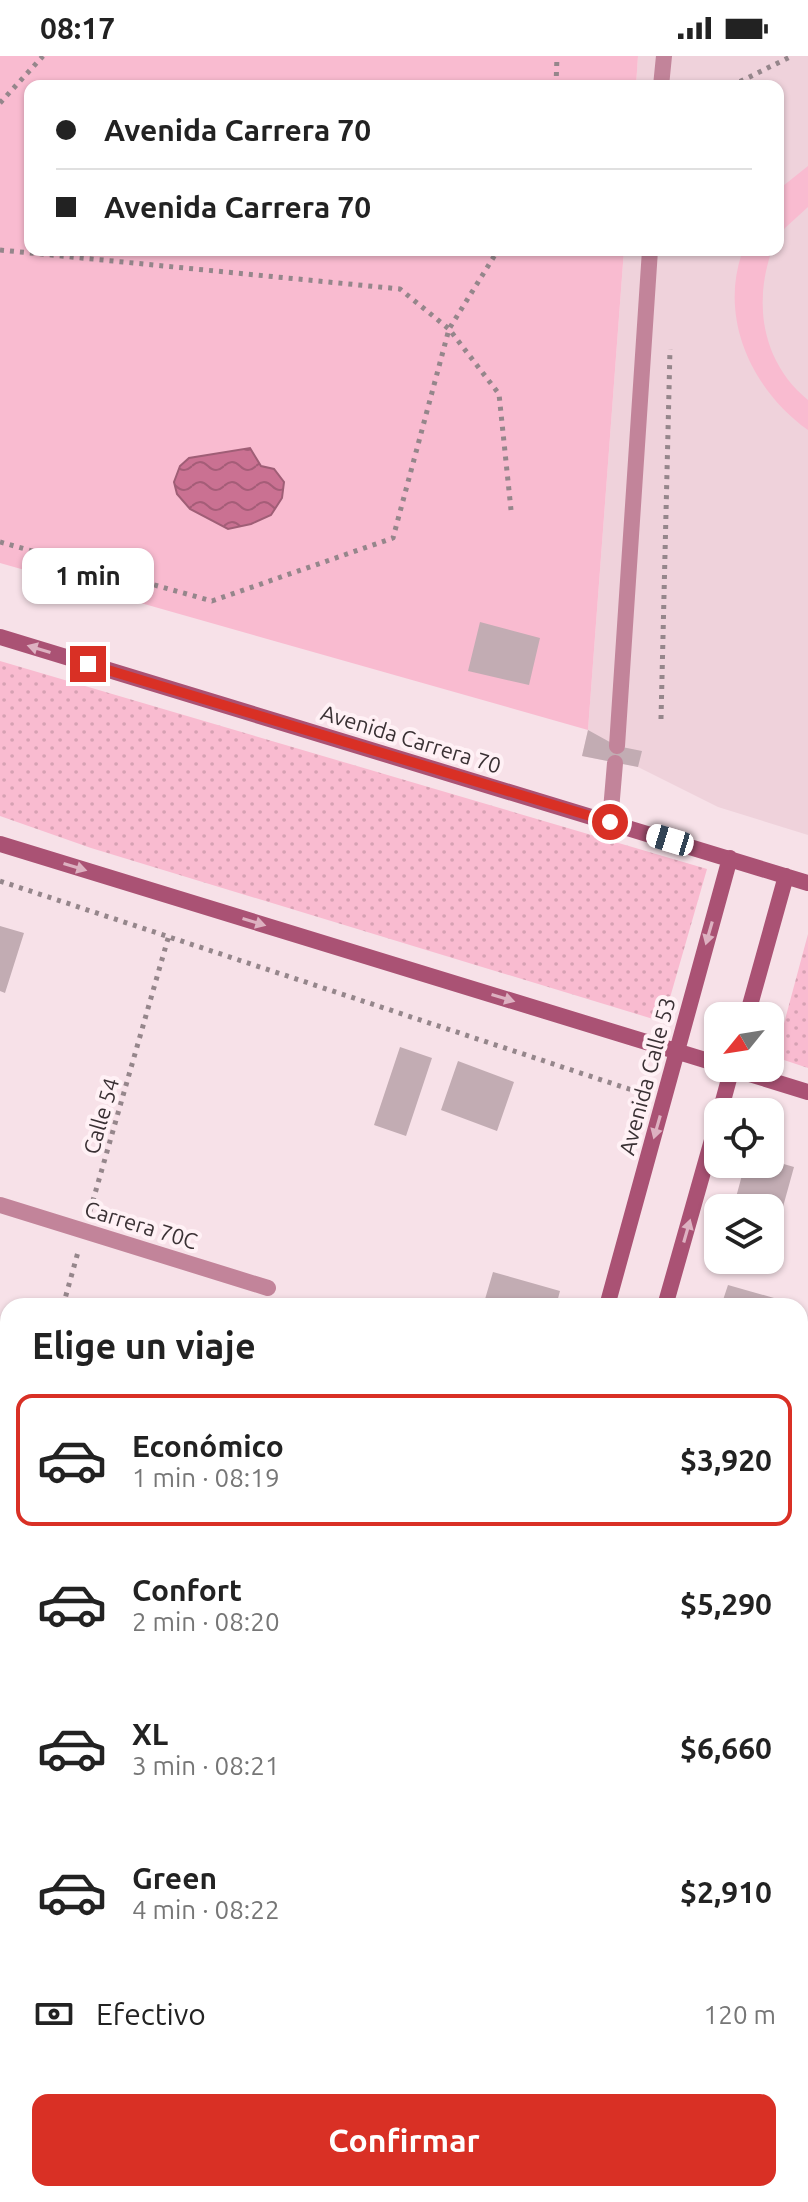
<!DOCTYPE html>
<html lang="es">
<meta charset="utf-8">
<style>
body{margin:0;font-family:Ubuntu,sans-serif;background:#f6f6f6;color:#222;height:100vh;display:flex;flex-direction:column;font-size:30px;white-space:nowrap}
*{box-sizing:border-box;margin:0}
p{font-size:26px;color:#767676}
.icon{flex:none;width:44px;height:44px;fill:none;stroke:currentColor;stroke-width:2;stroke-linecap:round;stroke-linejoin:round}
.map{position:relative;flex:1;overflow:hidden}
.details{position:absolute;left:0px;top:1242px;width:808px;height:904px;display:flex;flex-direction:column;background:#fff;border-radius:24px 24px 0 0;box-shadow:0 2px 6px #0004}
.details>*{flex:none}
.top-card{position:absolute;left:24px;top:24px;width:760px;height:176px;border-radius:16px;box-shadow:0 2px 6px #0004;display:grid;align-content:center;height:176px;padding:0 32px;background:#fff}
.needle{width:52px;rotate:240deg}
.buttons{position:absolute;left:704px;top:946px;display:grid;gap:16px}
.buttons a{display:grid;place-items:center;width:80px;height:80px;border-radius:16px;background:#fff;box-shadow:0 2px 6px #0004;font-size:40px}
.end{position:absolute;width:36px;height:36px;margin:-18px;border:10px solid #d93025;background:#fff;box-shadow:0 0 0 4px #fff}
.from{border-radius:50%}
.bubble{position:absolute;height:56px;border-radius:16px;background:#fff;box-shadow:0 2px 6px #0004;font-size:26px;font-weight:600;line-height:56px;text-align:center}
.car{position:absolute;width:24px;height:48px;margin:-24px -12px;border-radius:10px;box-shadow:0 0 6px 2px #0007;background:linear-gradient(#fff 24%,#345 0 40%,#fff 0 76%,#345 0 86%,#fff 0)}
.top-card b{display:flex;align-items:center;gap:28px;height:76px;font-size:30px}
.top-card b+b{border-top:2px solid #e0e0e0}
.top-card i{width:20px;height:20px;background:#222}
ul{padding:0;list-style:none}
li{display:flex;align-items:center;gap:24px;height:132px;margin:0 16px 12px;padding:0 16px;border:4px solid transparent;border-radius:16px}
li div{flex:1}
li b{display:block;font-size:30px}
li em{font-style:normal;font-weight:600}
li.active{border-color:#d93025}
li>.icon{width:72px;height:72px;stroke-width:1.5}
h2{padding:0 32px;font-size:36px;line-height:96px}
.pay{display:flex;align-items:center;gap:20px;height:88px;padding:0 32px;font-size:30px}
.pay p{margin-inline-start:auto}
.button{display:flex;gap:16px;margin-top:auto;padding:16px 32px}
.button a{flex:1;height:92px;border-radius:16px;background:#d93025;color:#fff;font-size:32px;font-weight:600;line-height:92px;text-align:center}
.status{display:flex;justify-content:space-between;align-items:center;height:56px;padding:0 40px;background:#fff;direction:ltr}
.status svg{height:22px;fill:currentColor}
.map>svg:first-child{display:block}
.built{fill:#efd2db}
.grass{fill:url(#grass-dots)}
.garden{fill:#f9bbd0}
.water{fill:url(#water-waves);stroke:#9f5e76;stroke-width:2}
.building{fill:#c2acb3}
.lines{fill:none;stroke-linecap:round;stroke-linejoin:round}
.path{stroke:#95868b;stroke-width:5;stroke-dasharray:4 6;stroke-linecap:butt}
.lane{stroke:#c2849a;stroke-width:16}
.street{stroke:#c2849a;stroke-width:16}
.secondary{stroke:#aa5274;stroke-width:16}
.oneway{fill:#ddb1c1}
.route{stroke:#d93025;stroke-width:10}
.labels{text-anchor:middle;stroke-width:8;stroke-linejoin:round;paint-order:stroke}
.street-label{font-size:22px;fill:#3a3134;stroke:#fff1f5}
</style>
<div class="status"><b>08:17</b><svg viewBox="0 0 49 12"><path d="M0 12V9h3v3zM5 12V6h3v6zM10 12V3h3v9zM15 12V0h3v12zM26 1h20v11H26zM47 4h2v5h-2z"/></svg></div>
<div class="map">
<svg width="808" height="2146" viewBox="0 0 808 2146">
<defs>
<pattern id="grass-dots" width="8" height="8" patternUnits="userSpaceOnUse" patternTransform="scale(2)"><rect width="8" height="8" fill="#f9bbd0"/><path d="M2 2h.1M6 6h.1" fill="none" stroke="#d6a1b3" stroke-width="1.8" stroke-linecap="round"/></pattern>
<pattern id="water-waves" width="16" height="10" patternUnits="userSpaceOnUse" patternTransform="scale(2)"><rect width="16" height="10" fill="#ca7192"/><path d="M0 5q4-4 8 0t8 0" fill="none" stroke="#a55d78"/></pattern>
</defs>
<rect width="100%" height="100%" fill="#f7e1e8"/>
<path class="built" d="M638,0H808V779L718,751L638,711L582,700L588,674L624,194H778V30H636Z"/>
<path class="grass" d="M0,605L707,813L663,966L91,792L0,760Z
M808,878V1012L775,1001Z"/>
<path class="garden" d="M0,0H638L636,30H30V194H624L588,674L0,507Z
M808,110V151L785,172L778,183V134Z
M743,194H772C753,248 762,306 808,344V374C752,334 718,262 743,194Z"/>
<path class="water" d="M250,392L261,410L274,413L284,426L282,442L271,459L251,468L228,473L190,453L177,438L174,426L180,410L189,402Z"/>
<path class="building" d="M480,566L540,582L529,629L468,615Z
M588,674L617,690L642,695L638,711L582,700Z
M0,870L24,877L5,937L0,935Z
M400,991L432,1002L406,1080L374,1069Z
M458,1005L514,1026L497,1075L441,1054Z
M770,1104L794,1111L781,1158L770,1155V1152H760L735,1145L745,1108H770Z
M493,1216L560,1235L556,1250H483Z
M728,1229L774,1242L772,1250H721Z
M212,2138H240L267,2146H210Z"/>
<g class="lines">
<path class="path" d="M556,30L557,0
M731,30L792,0
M0,47L43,0
M0,194L400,233L449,273L499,338L511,454
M0,486L212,545L393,482L449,273L498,194
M661,663L670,293
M0,825L641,1037
M90,1155L169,879
M63,1250L78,1196
M0,1468L3,1456"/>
<path class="lane" d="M661,30L664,0
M617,690L650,194
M610,766L615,707"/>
<path class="street" d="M0,1149L268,1232
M0,1433L8,1436
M800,1681L808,1683
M0,1726L8,1728
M800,1944L808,1918
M800,1957L808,1959
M0,2016L8,2019"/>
<path class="secondary" d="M0,581L808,827
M0,788L718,1008
M747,960L786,820
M730,1012L808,1036
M720,1056L732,1012
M607,1250L730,802
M665,1250L718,1063
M359,2146L361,2138
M416,2146L418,2138"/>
</g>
<defs><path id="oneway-solid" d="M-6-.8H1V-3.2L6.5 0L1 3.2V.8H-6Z" transform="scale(2)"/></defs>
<g class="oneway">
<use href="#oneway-solid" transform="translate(39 593) rotate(-163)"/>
<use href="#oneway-solid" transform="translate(75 811) rotate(17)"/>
<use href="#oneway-solid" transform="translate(254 866) rotate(17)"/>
<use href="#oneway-solid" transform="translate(709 877) rotate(106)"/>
<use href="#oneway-solid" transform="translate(503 942) rotate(17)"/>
<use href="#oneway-solid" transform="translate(657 1071) rotate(106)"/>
<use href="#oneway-solid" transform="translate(687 1175) rotate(-74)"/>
</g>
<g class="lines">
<path class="route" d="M88,608L610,766"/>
</g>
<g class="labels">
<g class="street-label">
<text transform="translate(411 683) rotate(17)" y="8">Avenida Carrera 70</text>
<text transform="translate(647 1020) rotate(-75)" y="8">Avenida Calle 53</text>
<text transform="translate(101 1060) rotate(-74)" y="8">Calle 54</text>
<text transform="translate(141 1169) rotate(17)" y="8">Carrera 70C</text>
</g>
</g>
</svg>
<div class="buttons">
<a><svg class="needle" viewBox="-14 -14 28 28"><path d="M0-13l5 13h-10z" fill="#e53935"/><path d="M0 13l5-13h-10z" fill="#767676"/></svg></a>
<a><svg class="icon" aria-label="locate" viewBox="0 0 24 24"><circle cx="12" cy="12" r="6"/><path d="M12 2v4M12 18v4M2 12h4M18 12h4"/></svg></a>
<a><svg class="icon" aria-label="layers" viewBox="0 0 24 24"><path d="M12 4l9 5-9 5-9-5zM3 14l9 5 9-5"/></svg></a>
</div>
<i class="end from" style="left:610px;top:766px"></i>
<i class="end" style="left:88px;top:608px"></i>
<div class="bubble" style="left:22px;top:492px;width:132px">1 min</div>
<i class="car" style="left:670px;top:784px;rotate:287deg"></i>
<div class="top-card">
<b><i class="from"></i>Avenida Carrera 70</b>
<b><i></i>Avenida Carrera 70</b>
</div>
<section class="details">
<h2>Elige un viaje</h2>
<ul>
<li class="active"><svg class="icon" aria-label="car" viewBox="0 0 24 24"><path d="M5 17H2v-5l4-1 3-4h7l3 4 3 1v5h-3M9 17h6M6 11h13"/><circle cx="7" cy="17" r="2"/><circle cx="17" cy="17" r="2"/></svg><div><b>Económico</b><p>1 min · 08:19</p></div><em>$3,920</em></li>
<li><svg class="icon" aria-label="car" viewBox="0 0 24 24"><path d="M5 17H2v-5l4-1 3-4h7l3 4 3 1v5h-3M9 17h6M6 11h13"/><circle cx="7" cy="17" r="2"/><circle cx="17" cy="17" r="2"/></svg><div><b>Confort</b><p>2 min · 08:20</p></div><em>$5,290</em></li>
<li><svg class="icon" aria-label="car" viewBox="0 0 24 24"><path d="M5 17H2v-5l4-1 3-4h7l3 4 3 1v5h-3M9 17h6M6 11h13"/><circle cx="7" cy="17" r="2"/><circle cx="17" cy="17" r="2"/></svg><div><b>XL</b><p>3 min · 08:21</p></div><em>$6,660</em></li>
<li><svg class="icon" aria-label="car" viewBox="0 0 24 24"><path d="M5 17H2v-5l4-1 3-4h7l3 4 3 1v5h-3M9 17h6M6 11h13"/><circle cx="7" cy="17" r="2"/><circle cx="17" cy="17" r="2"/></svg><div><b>Green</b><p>4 min · 08:22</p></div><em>$2,910</em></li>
</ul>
<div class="pay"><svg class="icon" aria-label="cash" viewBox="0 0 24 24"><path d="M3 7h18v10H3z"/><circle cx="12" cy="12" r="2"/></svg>Efectivo<p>120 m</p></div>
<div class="button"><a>Confirmar</a></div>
</section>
</div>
